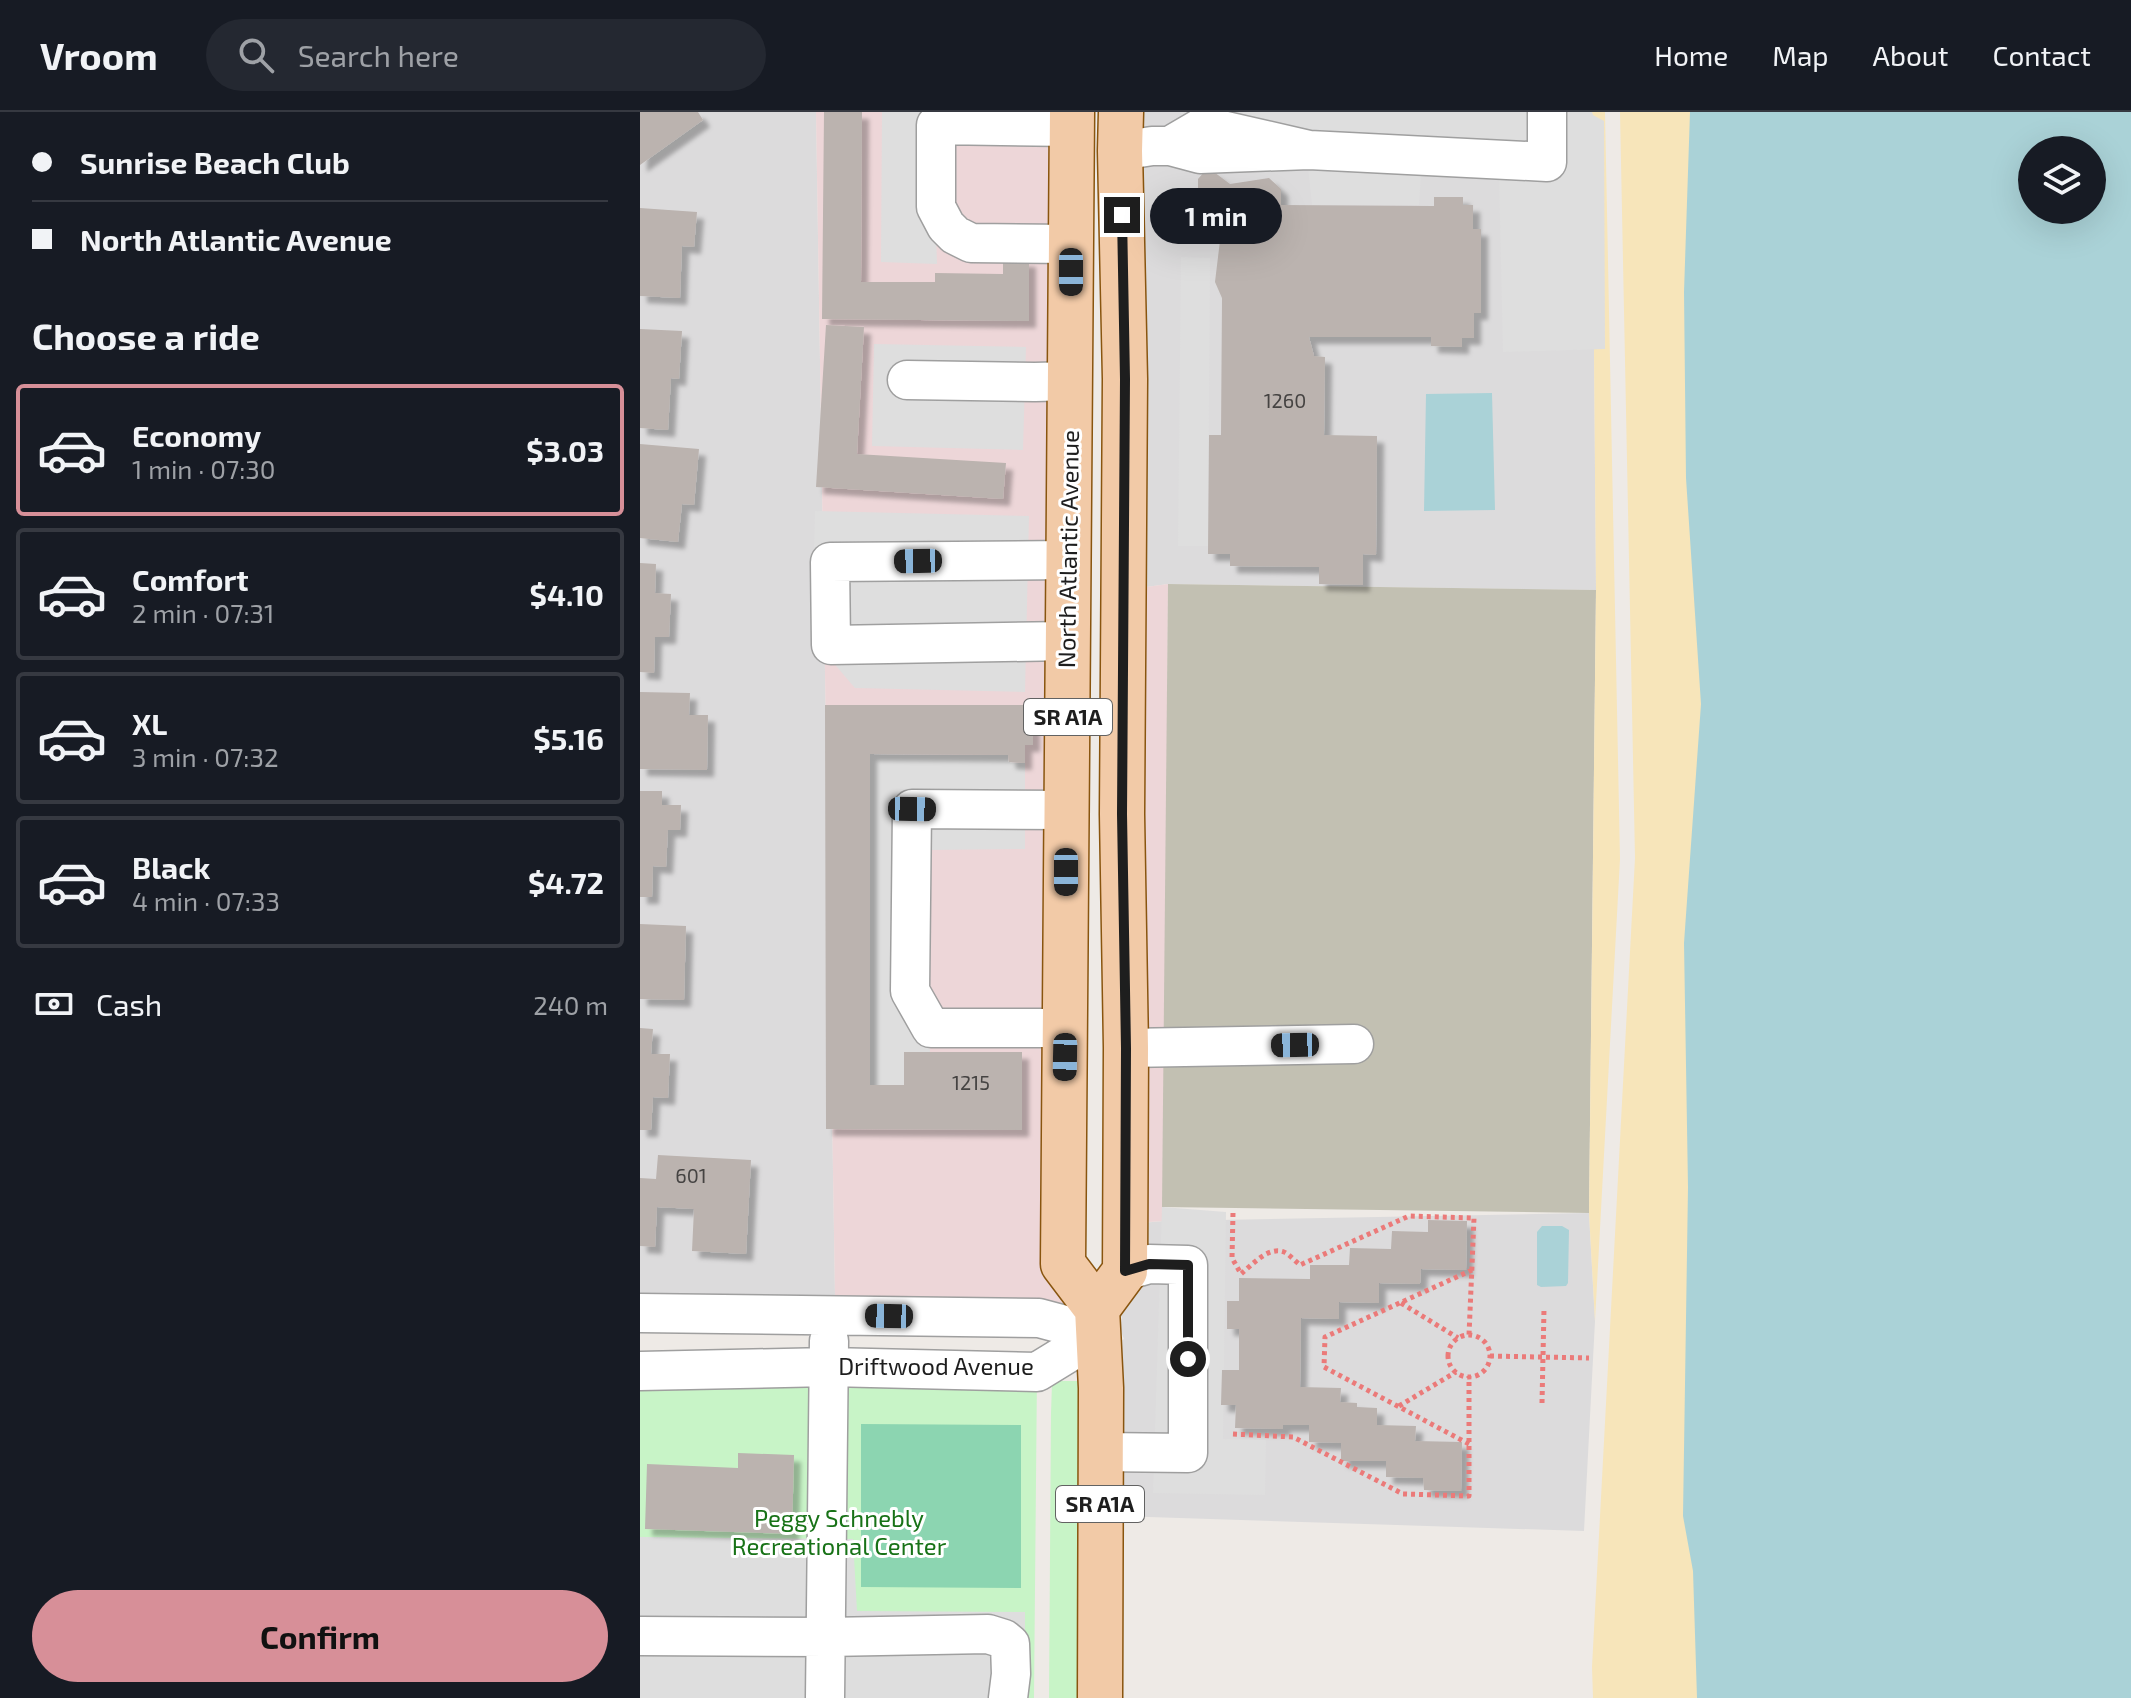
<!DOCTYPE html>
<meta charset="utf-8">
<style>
body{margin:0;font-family:"Exo 2",sans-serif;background:#242831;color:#f1f3f6;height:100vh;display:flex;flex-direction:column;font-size:30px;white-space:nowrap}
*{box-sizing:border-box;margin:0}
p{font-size:26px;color:#9ea1a6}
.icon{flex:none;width:44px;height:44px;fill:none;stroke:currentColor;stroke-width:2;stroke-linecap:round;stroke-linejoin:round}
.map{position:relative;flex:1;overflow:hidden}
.panel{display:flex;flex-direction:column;background:#171b24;width:640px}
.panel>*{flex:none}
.banner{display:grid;align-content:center;height:176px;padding:0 32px;background:#171b24}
.buttons{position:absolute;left:1378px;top:24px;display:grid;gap:16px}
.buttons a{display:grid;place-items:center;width:88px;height:88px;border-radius:50%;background:#171b24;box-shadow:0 8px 32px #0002;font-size:40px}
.end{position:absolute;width:36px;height:36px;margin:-18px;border:10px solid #1e1e1e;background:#fff;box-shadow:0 0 0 4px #fff}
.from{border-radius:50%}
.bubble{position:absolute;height:56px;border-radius:28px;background:#171b24;box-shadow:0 8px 32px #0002;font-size:26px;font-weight:700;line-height:56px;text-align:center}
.car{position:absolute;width:24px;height:48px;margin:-24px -12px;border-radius:10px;box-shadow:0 0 6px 2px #0007;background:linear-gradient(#222 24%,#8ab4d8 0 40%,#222 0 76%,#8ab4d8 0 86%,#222 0)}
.banner b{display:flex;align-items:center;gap:28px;height:76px;font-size:30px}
.banner b+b{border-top:2px solid #363941}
.banner i{width:20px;height:20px;background:#f1f3f6}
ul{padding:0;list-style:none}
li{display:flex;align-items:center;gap:24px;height:132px;margin:0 16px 12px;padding:0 16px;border:4px solid #363941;border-radius:8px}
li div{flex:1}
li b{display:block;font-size:30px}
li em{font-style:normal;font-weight:700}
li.selected{border-color:#d78f98}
li>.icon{width:72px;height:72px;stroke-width:1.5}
h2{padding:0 32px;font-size:36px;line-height:96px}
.pay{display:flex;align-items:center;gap:20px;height:88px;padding:0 32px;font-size:30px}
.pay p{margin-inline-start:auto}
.button{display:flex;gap:16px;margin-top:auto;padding:16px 32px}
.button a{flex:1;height:92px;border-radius:48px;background:#d78f98;color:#111;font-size:32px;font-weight:700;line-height:92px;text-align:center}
header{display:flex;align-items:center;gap:48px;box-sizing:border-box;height:112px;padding:0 40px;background:#171b24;border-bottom:2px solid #363941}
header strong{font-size:38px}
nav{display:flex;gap:44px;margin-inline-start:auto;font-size:28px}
.search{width:560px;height:72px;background:#242831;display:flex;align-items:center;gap:20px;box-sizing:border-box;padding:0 28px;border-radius:44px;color:#9ea1a6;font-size:30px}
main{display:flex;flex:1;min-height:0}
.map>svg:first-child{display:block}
.residential{fill:#dcdbdc}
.commercial{fill:#edd6d8}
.construction{fill:#c2c0b2}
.sand{fill:#f7e5ba}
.park{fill:#c8f4c7}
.pitch{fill:#8cd5b1}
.parking{fill:#dedede}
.water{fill:#aad2d7;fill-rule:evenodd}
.building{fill:#bbb3af;filter:url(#shadow)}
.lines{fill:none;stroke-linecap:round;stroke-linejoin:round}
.minor-casing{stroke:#9f9f9f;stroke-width:41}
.major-casing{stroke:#89550f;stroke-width:47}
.path{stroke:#eb7a79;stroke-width:5;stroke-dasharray:4 4;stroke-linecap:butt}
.minor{stroke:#fff;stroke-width:38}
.major{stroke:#f2caa7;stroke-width:44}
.route{stroke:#1e1e1e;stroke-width:10}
.labels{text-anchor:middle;stroke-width:6;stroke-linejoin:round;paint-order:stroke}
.number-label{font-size:20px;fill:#454342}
.shield{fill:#fff;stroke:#626262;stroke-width:2}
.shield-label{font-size:22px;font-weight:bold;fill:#1e1e1e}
.street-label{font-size:24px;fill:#1e1e1e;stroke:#fff}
.park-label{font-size:24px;fill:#187217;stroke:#fff}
</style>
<header>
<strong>Vroom</strong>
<div class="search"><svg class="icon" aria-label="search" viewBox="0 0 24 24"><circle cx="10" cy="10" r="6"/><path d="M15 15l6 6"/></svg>Search here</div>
<nav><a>Home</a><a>Map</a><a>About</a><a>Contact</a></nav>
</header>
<main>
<section class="panel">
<div class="banner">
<b><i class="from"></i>Sunrise Beach Club</b>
<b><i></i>North Atlantic Avenue</b>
</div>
<h2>Choose a ride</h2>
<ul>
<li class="selected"><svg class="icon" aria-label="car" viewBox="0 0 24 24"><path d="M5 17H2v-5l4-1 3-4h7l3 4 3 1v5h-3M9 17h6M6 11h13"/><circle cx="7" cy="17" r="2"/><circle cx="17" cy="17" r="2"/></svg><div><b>Economy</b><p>1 min · 07:30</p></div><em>$3.03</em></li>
<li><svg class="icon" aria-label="car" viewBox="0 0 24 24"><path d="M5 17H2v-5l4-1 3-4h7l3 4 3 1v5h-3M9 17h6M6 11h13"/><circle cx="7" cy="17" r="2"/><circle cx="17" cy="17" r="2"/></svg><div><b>Comfort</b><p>2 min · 07:31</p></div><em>$4.10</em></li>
<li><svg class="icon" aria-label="car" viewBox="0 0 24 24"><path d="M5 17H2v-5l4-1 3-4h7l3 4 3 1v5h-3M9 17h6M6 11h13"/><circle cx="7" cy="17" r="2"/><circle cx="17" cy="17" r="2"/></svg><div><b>XL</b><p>3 min · 07:32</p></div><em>$5.16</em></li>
<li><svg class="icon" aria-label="car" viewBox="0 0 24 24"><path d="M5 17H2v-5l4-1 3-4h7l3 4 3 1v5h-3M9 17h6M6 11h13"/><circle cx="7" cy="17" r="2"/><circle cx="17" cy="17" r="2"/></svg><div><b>Black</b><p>4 min · 07:33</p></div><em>$4.72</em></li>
</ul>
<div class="pay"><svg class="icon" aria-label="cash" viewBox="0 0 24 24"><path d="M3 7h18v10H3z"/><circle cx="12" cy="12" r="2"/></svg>Cash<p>240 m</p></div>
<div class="button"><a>Confirm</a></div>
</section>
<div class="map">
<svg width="1491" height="1586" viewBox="0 0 1491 1586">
<defs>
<filter id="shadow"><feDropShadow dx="7" dy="7" stdDeviation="2" flood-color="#0004"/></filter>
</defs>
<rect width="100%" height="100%" fill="#eeeae6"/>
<path class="residential" d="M0,0H176L195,1184L0,1181Z
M475,0H952L956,478L528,472L477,479Z
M949,1101L955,1209L944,1419L478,1404V1231L484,1227L480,1217L482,1205H479L478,1113L524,1109Z"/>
<path class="commercial" d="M176,0H440L443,1196L401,1187L195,1184Z
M528,472L524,1109L478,1112L477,479Z"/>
<path class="construction" d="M528,472L956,478L949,1101L522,1095Z"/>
<path class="sand" d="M952,0H965L980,747L955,1209L949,1101L956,478Z
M980,0H1261L1328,1586H953L952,1555L995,746Z"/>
<path class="park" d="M397,1260L394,1586H0V1276Z
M417,1269H443L442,1586H409L411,1301L412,1271Z"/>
<path class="pitch" d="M221,1312L381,1313V1476L221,1475Z"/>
<path class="parking" d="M242,0H292L297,152L241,150Z
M540,0H952L953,3L964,9L965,237L863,240L859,64L781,63L779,93H672L668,56L558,27Z
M541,145L570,146L568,434H538Z
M234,232L386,235L383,338L232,334Z
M175,399L389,404L385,580L215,576L172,526Z
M230,642L368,643L369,650L385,651V737L287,738L286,868L290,940L264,973H230Z
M522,1095L586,1100L583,1327L626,1328L625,1383L513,1381Z
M0,1425L213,1427L217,1499L385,1500V1586H0Z"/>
<path class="water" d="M1050,0H1491V1586H1057L1053,1459L1043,1404L1048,1075L1044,831L1061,592L1046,366L1044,180ZM1392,38H1452V98H1392Z
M852,281L855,398L784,399L786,282Z
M902,1114H922L929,1118L928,1171L926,1174L901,1175L897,1173V1120Z"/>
<path class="building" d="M0,0H58L63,8L0,53Z
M184,0H222L221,170H295V161L363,162V147L389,148V209L182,207Z
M565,59L574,60L590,72L629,66L641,77V93L794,94V85H823V93H833V117H841V201H834V226H822V235L791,234V225H669L674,244L685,245L684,323L737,324L736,443L723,442V473L679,472V455L590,454V442H568L569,323H581L582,186L575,170L582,112L579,98L569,85L558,78V67Z
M0,96L57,100L54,135L42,134L40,186L0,184Z
M186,213L224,215L217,342L366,351L363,387L176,375Z
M0,217L42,219L39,267L31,266L28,318L0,316Z
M0,332L59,337L54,393L42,392L38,430L0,426Z
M0,451L16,452L15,481L31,482L29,525H15L14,561L0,560Z
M0,580L50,581L49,603H68L67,658L0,657Z
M185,593H393V633H385V651L369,650L368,643L230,642V973H264V940H382V1018L186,1017Z
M0,679H22V693H41L40,718H28L26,755L13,754L12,785H0Z
M0,812L46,814L44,888L0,887Z
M0,916L13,917L11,942H30L28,986L13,985L11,1018H0Z
M18,1043L111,1048L106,1142L52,1139L54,1097L17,1095L15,1135L0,1134V1066L16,1067Z
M788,1108L827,1109L826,1158L781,1157L780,1172L739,1171V1191L699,1190V1207L661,1206L660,1275L701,1276L700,1290L717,1291V1295L737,1296V1313L776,1314L775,1329L822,1330L821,1379L784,1378L783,1366L746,1365V1349H701V1331L669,1330V1313H643V1317L595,1316L596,1293H581L582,1258H599V1217H587V1189H599V1166L670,1167V1153H709L710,1136L751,1137L752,1119L788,1120Z
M98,1341L154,1343L152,1422L5,1417L7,1352L98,1356Z"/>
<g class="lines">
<defs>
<path id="minor" d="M669,38L907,50V0
M480,39L512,34H530L560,42L669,38L564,14L530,34
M431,132L331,131L315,123L306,114L296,95V13L432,15
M267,268L395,270L431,269
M428,529L191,533L190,450L429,448
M425,916H291L270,879L272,697L427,698
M486,936L714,932
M0,1201L399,1206L459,1222
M0,1259L189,1255L397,1260L459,1222
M460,1340L548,1341V1153L509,1152L485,1159
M0,1524L187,1525L348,1522L364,1527L370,1532L371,1562L368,1586
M185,1586L189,1229"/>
<path id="major" d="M432,0L423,1152L457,1197L461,1276L460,1586
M457,1197L485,1159L486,936L482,702L485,267L480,39L481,0"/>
</defs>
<use href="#minor" class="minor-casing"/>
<use href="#major" class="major-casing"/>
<path class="path" d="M593,1101L592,1146L601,1162C612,1153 628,1134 644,1140C649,1142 655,1149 660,1153L769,1104L834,1106L829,1223
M761,1191L818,1226
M808 1244a21 21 0 1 1 42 0a21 21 0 1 1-42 0Z
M850,1244L949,1246
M902,1291L904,1197
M759,1294L816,1260
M593,1322L653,1325L763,1382L829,1384V1264
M829,1332L684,1255L685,1225L832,1158"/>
<use href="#minor" class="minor"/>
<use href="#major" class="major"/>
</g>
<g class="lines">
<path class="route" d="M482,103L485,267L482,702L486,936L485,1159L509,1152L548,1153V1247"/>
</g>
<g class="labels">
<g class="number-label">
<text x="645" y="296">1260</text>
<text x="331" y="978">1215</text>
<text x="51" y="1071">601</text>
</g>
<g class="shield">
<rect x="384" y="587" width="88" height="36" rx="6"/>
<rect x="416" y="1374" width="88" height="36" rx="6"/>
</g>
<g class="shield-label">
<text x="428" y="613">SR A1A</text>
<text x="460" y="1400">SR A1A</text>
</g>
<g class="street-label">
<text transform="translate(429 437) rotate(-89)" y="8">North Atlantic Avenue</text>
<text x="296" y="1263">Driftwood Avenue</text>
</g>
<g class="park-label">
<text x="199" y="1415">Peggy Schnebly<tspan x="199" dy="28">Recreational Center</tspan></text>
</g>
</g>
</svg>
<div class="buttons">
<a><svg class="icon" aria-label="layers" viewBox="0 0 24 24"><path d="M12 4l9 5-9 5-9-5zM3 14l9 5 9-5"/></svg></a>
</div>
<i class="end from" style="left:548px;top:1247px"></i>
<i class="end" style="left:482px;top:103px"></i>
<div class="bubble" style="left:510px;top:76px;width:132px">1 min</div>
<i class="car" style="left:431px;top:160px;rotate:180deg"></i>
<i class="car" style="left:278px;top:449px;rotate:269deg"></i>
<i class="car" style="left:272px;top:697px;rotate:91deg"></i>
<i class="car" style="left:426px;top:760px;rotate:180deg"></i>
<i class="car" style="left:655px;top:933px;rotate:269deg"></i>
<i class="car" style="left:425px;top:945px;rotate:181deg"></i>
<i class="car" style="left:249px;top:1204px;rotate:271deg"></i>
</div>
</main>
